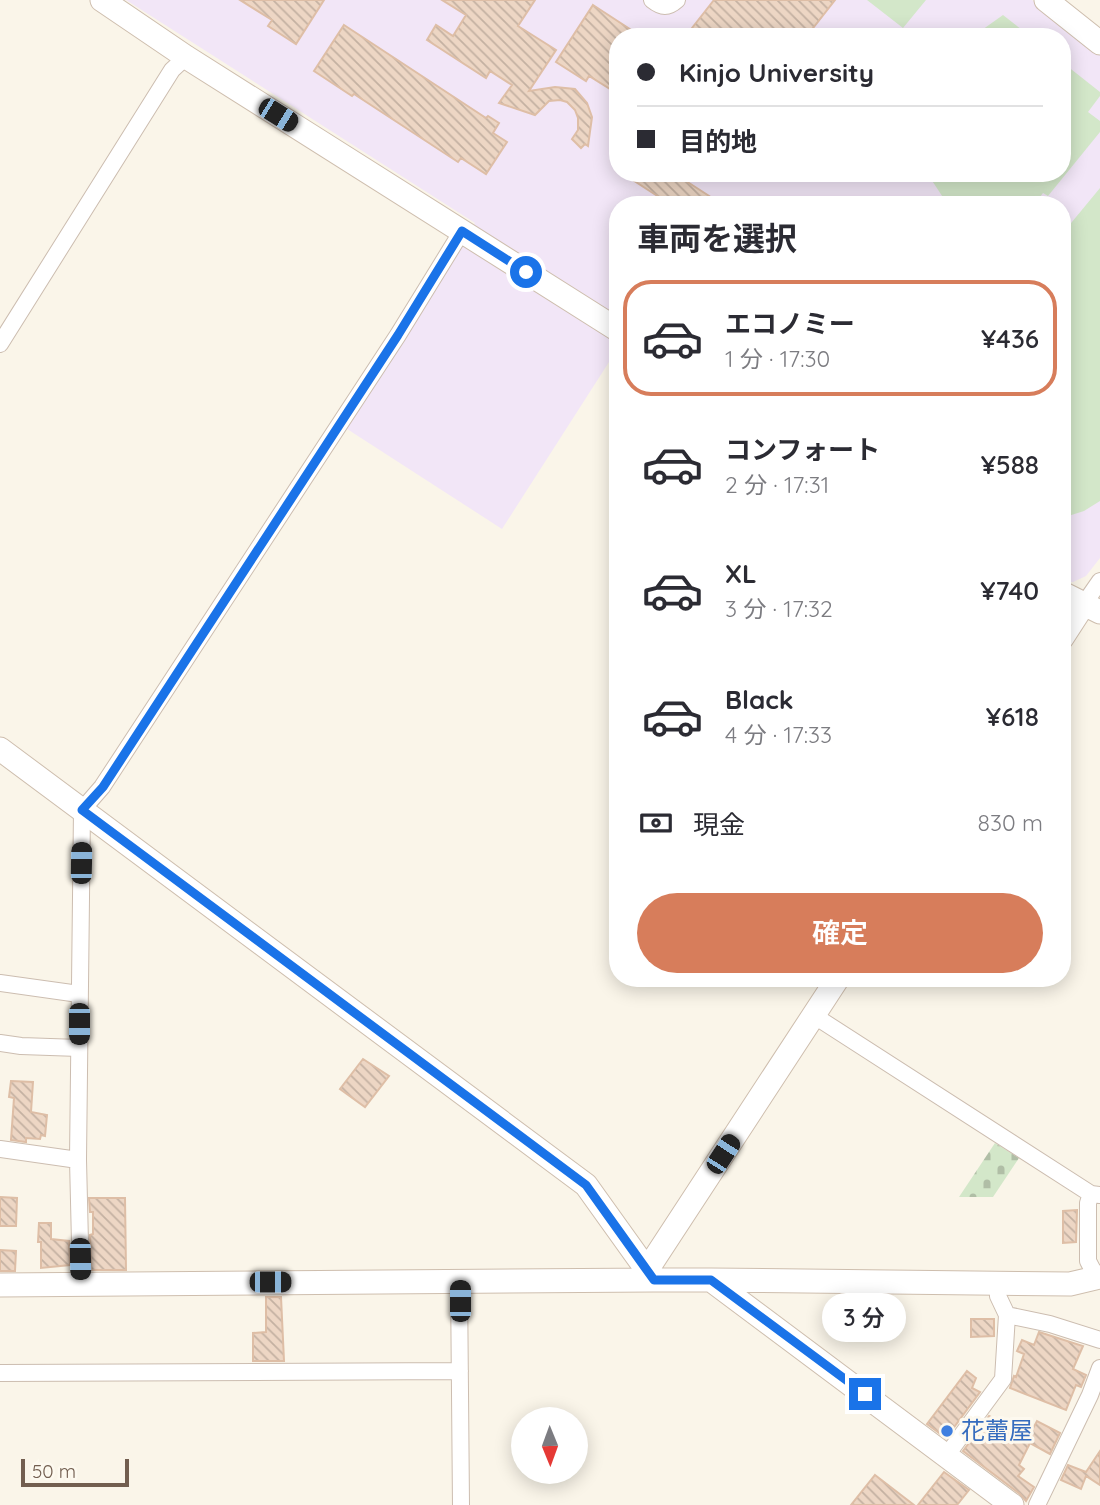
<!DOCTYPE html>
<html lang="ja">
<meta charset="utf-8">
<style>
body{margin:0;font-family:Quicksand,"Noto Sans JP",sans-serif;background:#f2f2f3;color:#2b2b33;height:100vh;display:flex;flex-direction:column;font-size:26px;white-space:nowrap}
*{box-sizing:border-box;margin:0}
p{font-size:23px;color:#7c7c81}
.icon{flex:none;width:38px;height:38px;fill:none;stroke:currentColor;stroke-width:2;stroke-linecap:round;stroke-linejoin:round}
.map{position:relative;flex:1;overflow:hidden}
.side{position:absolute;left:609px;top:196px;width:462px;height:791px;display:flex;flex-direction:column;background:#fff;border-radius:28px;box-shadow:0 4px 18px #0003}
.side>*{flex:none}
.banner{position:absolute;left:609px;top:28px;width:462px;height:154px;border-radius:28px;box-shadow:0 4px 18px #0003;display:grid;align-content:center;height:154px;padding:0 28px;background:#fff}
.needle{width:46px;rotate:179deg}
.fabs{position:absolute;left:511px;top:1407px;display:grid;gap:14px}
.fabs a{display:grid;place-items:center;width:77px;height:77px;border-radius:50%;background:#fff;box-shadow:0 4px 18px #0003;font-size:35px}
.scale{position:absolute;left:21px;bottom:18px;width:108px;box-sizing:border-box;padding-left:7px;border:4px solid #725e4f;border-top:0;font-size:19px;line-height:24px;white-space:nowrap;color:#725e4f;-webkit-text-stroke:5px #fdf9ef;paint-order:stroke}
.end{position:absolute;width:32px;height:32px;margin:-16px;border:9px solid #1a73e8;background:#fff;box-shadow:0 0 0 4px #fff}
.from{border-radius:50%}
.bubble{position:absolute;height:49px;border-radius:24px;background:#fff;box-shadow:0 4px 18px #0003;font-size:23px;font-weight:600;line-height:49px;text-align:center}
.car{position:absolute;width:21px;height:42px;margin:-21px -10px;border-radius:9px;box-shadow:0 0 5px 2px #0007;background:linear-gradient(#222 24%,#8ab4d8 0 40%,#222 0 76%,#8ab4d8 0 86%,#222 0)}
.banner b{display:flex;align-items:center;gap:24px;height:66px;font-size:26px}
.banner b+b{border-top:2px solid #e1e1e2}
.banner i{width:18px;height:18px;background:#2b2b33}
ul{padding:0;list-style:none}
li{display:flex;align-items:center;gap:21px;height:116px;margin:0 14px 10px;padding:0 14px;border:4px solid transparent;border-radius:28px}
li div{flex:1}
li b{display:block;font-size:26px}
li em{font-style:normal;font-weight:600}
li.selected{border-color:#d77d5b}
li>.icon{width:63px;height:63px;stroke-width:1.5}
h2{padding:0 28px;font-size:32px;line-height:84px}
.pay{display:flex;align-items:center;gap:18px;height:77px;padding:0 28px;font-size:26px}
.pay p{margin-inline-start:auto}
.primary-button{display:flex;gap:14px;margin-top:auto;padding:14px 28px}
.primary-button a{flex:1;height:80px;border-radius:42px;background:#d77d5b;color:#fff;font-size:28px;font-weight:600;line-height:80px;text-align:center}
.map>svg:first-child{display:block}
.education{fill:#f2e6f7;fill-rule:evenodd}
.cemetery{fill:url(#cemetery-stones)}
.garden{fill:#d3e7c9}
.building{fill:url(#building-back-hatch);stroke:#debea6;stroke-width:2}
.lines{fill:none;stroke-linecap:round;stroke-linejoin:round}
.street-casing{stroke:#ccbdb0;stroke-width:18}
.secondary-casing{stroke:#cebeae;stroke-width:25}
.street{stroke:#fff;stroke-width:16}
.secondary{stroke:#fff;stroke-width:23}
.route{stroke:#1a73e8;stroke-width:9}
.shop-dot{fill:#3f7fe0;stroke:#fdf9ef;stroke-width:2.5}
.labels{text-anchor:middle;stroke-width:6;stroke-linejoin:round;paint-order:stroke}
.shop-label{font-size:24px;fill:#366cbe;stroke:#fdf9ef;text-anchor:start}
</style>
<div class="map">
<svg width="1100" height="1505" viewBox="0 0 1100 1505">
<defs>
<pattern id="cemetery-stones" width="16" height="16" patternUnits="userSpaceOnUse" patternTransform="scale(1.75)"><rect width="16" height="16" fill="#d3e7c9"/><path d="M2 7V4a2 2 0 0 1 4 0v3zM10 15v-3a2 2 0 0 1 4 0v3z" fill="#b0bea6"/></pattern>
<pattern id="building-back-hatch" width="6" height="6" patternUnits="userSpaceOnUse" patternTransform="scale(1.75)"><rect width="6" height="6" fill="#edd6c4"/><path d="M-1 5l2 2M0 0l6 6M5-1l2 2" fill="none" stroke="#c4b1a2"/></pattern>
</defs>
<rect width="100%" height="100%" fill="#faf5e9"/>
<path class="education" d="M126,0H1032L1100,54V558L1086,576L1073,582H1062V205H618V348L502,529L344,427L475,223ZM618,37H1062V173H618Z"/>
<path class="cemetery" d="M995,1143L1019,1158L993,1197H959Z"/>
<path class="garden" d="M867,0H926L903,28Z
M1003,15L1031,37H972Z
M1062,62L1100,92V96L1088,112L1100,121V132L1048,196L1043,193L1034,205H948L927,173H1062Z
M1100,188V501L1084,511L1062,518V234Z"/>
<path class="building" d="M240,0H324L296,44L268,26L272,20Z
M442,0H535L518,26L556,50L529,91L555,87L575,89L587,103L592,117L588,146L585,144L581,148L572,139L578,130V118L575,110L567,102L560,100L549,101L535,115L499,103L512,85L490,71L486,78L427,40L436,25L453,36L466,15Z
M714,0H835L806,37H685Z
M593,5L642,37H618V94L589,76L586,81L556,62Z
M344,25L486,118L488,116L499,123L493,133L507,142L486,174L461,158L458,162L354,94L352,96L314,71Z
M622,173H691L686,181L723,205H658L662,199Z
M363,1059L389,1076L365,1107L340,1089Z
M11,1081L33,1082L31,1112L47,1115L45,1136L41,1135L40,1139L26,1138V1142L11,1140L14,1098L9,1097Z
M0,1197L17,1198L16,1226H0Z
M89,1198H125L126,1270H91L90,1235L93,1234V1212H90Z
M1077,1210L1076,1242L1063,1243V1211Z
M39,1223H51V1239L69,1241L70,1265L41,1268V1242H38Z
M0,1250L16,1251L15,1271H0Z
M266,1297H281L284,1361H253V1333L266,1332Z
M971,1319H994V1336L971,1337Z
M1039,1332L1083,1346L1073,1369L1086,1375L1081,1387L1076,1385L1066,1410L1010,1388L1014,1376L1016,1377L1024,1354L1017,1351L1022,1340L1034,1345Z
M967,1371L976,1378L972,1388L980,1392L946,1438L927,1424Z
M989,1416L1029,1436L1037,1421L1060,1433L1050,1454L1030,1443L1019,1465L1024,1469L1018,1476L1034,1487L1026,1501L1020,1494L963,1451Z
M1100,1451V1485L1086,1476L1081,1489L1061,1480L1068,1465L1086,1472Z
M944,1472L969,1490L957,1505H918Z
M875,1475L914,1505H851Z"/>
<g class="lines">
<defs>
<path id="street" d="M652,0C662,8 668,8 677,0
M0,344L172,70L186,57
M1084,604L1100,581
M0,983L79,994
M813,1015L1091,1194L1100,1195
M0,1043L21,1046L79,1048
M0,1149L78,1160
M1091,1194L1088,1203V1261L1097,1278
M459,1280L461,1505
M81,1284L78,1160L82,810L102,787L398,335L462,231
M1007,1315L1050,1324L1100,1340
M0,1373L460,1371
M947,1455L1003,1379L1007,1315L998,1296L997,1284
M1037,1505L1090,1395L1100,1368"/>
<path id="secondary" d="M102,0L186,57L618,330
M1046,0L1100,43
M1062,593L1100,612
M1062,638L1084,604
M0,749L586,1185L654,1280H711L1012,1505
M647,1270L838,978
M711,1280L1070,1284L1100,1277
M0,1285L654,1280"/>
</defs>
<use href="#street" class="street-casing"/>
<use href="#secondary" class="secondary-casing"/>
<use href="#street" class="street"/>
<use href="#secondary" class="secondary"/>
</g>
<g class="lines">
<path class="route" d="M526,272L462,231L398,335L103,787L82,810L586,1185L654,1280H711L865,1394"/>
</g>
<circle class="shop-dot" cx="947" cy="1431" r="7"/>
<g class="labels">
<g class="shop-label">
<text x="961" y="1439">花蕾屋</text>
</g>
</g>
</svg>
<div class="fabs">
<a><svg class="needle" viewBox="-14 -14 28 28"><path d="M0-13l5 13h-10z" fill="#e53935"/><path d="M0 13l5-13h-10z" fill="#7c7c81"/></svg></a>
</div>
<div class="scale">50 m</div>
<i class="end from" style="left:526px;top:272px"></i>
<i class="end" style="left:865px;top:1394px"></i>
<div class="bubble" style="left:822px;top:1293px;width:84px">3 分</div>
<i class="car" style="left:278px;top:115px;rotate:122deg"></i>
<i class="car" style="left:81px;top:863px;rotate:1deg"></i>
<i class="car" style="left:79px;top:1024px;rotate:180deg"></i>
<i class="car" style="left:723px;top:1154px;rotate:33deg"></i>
<i class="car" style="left:80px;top:1259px;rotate:179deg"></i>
<i class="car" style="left:270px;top:1282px;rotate:90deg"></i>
<i class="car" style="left:460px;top:1301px;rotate:0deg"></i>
<div class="banner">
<b><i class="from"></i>Kinjo University</b>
<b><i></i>目的地</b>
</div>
<section class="side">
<h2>車両を選択</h2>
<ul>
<li class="selected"><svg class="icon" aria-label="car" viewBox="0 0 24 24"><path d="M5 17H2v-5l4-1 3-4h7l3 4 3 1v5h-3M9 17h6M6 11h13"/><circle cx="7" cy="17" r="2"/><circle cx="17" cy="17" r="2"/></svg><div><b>エコノミー</b><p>1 分 · 17:30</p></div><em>¥436</em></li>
<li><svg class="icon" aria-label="car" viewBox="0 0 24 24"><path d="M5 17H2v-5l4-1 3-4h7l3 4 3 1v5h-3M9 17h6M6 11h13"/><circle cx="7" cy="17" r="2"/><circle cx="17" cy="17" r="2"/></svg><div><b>コンフォート</b><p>2 分 · 17:31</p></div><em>¥588</em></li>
<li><svg class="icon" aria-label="car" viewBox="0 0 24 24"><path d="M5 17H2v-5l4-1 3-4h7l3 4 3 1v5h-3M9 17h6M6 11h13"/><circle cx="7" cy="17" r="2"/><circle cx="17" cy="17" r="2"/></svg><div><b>XL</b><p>3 分 · 17:32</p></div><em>¥740</em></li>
<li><svg class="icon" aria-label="car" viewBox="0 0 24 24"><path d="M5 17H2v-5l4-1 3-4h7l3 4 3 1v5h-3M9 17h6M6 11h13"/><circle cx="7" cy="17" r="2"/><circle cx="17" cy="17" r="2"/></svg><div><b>Black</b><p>4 分 · 17:33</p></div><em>¥618</em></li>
</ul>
<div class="pay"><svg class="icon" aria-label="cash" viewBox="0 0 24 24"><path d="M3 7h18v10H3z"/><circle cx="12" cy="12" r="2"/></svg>現金<p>830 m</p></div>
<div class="primary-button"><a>確定</a></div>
</section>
</div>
